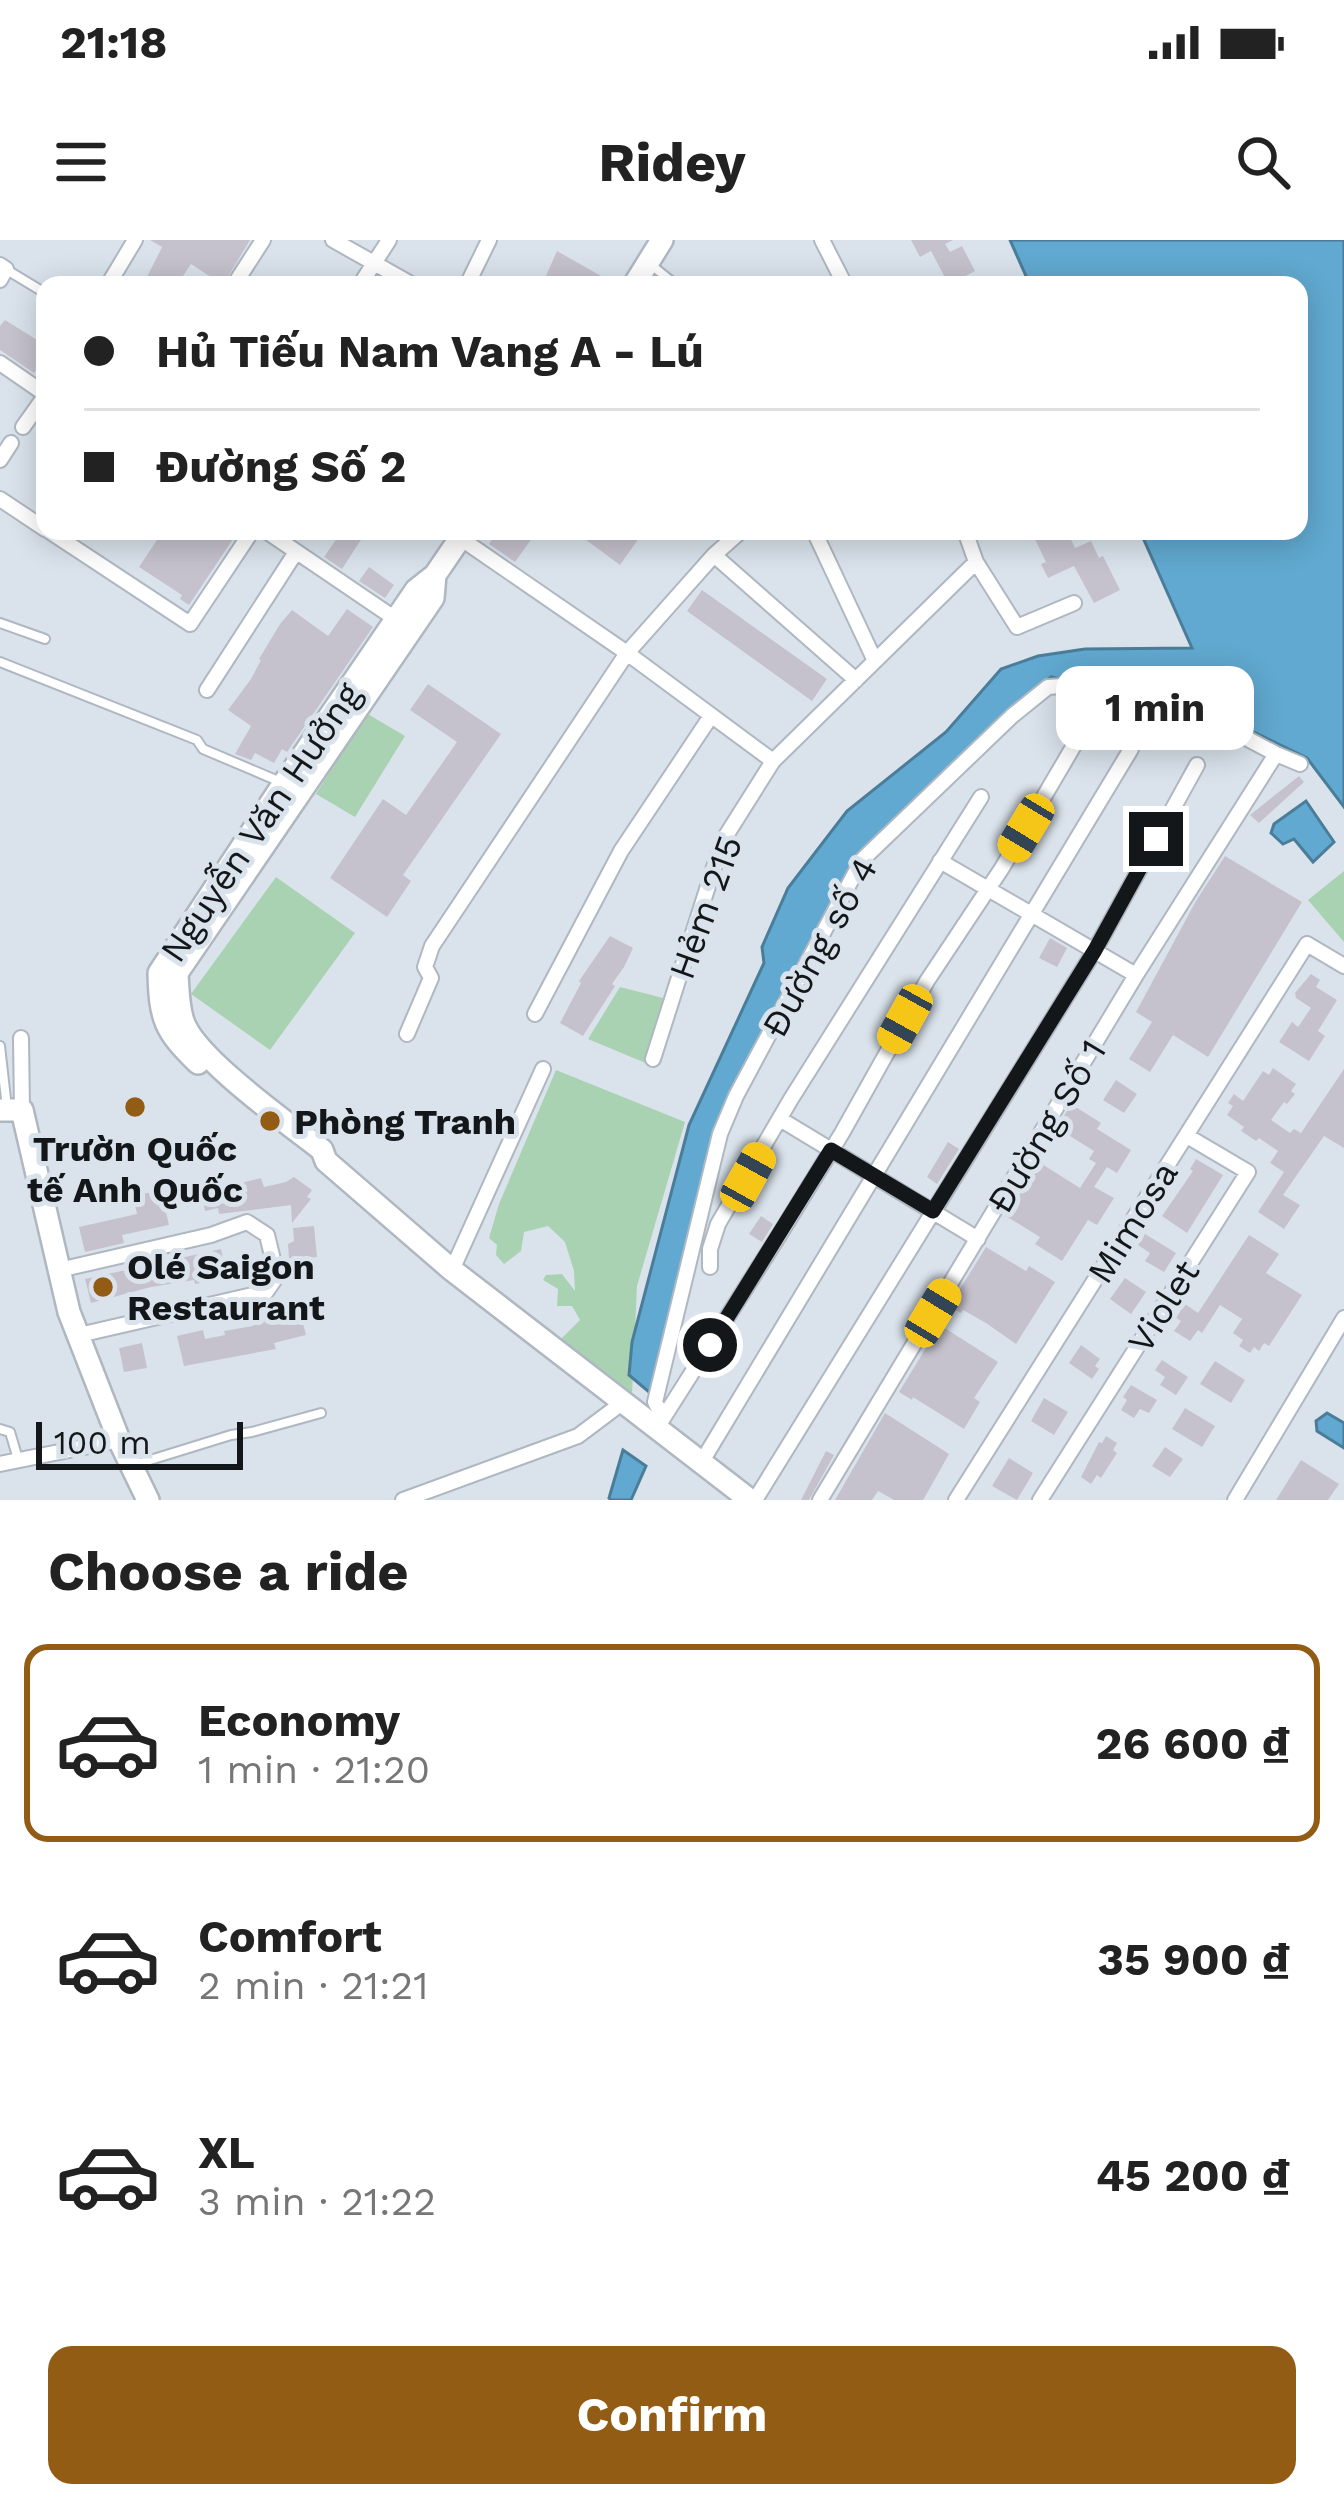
<!DOCTYPE html>
<meta charset="utf-8">
<style>
body{margin:0;font-family:"Work Sans",sans-serif;background:#f6f6f6;color:#222;height:100vh;display:flex;flex-direction:column;font-size:45px;white-space:nowrap}
*{box-sizing:border-box;margin:0}
p{font-size:39px;color:#767676}
.icon{flex:none;width:66px;height:66px;fill:none;stroke:currentColor;stroke-width:2;stroke-linecap:round;stroke-linejoin:round}
.map{position:relative;height:1260px;overflow:hidden}
.details{display:flex;flex-direction:column;background:#fff;flex:1}
.details>*{flex:none}
.hud{position:absolute;left:36px;top:36px;width:1272px;height:264px;border-radius:24px;box-shadow:0 6px 30px #0003;display:grid;align-content:center;height:264px;padding:0 48px;background:#fff}
.scale{position:absolute;left:36px;bottom:30px;width:207px;box-sizing:border-box;padding-left:12px;border:6px solid #14171a;border-top:0;font-size:33px;line-height:42px;white-space:nowrap;color:#14171a;-webkit-text-stroke:9px #dae3ec;paint-order:stroke}
.end{position:absolute;width:54px;height:54px;margin:-27px;border:15px solid #14171a;background:#fff;box-shadow:0 0 0 6px #fff}
.from{border-radius:50%}
.bubble{position:absolute;height:84px;border-radius:24px;background:#fff;box-shadow:0 6px 30px #0003;font-size:39px;font-weight:700;line-height:84px;text-align:center}
.car{position:absolute;width:36px;height:72px;margin:-36px -18px;border-radius:15px;box-shadow:0 0 9px 3px #0007;background:linear-gradient(#f5c518 24%,#345 0 40%,#f5c518 0 76%,#345 0 86%,#f5c518 0)}
.hud b{display:flex;align-items:center;gap:42px;height:114px;font-size:45px}
.hud b+b{border-top:3px solid #e0e0e0}
.hud i{width:30px;height:30px;background:#222}
ul{padding:0;list-style:none}
li{display:flex;align-items:center;gap:36px;height:198px;margin:0 24px 18px;padding:0 24px;border:6px solid transparent;border-radius:24px}
li div{flex:1}
li b{display:block;font-size:45px}
li em{font-style:normal;font-weight:700}
li.active{border-color:#935c15}
li>.icon{width:108px;height:108px;stroke-width:1.5}
h2{padding:0 48px;font-size:54px;line-height:144px}
.primary-button{display:flex;gap:24px;margin-top:auto;padding:24px 48px}
.primary-button a{flex:1;height:138px;border-radius:24px;background:#935c15;color:#fff;font-size:48px;font-weight:700;line-height:138px;text-align:center}
.status{display:flex;justify-content:space-between;align-items:center;height:84px;padding:0 60px;background:#fff;direction:ltr}
.status svg{height:33px;fill:currentColor}
header{display:flex;justify-content:space-between;align-items:center;height:156px;padding:0 48px;background:#fff;font-size:54px;font-weight:700}
.map>svg:first-child{display:block}
.green{fill:#a9d2b3}
.water{fill:#61a9d0;stroke:#4a7d99;stroke-width:3}
.building{fill:#c5c2cd}
.lines{fill:none;stroke-linecap:round;stroke-linejoin:round}
.lane-casing{stroke:#afb7c1;stroke-width:12}
.street-casing{stroke:#afb7c1;stroke-width:18}
.secondary-casing{stroke:#afb7c1;stroke-width:26}
.lane{stroke:#fff;stroke-width:8}
.street{stroke:#fff;stroke-width:14}
.secondary{stroke:#fff;stroke-width:21}
.route{stroke:#14171a;stroke-width:15}
.poi-dot{fill:#935c15;stroke:#dae3ec;stroke-width:4.5}
.labels{text-anchor:middle;stroke-width:10;stroke-linejoin:round;paint-order:stroke}
.street-label{font-size:36px;fill:#14171a;stroke:#dae3ec}
.poi-label{font-size:36px;font-weight:bold;fill:#14171a;stroke:#dae3ec;text-anchor:start}
</style>
<div class="status"><b>21:18</b><svg viewBox="0 0 49 12"><path d="M0 12V9h3v3zM5 12V6h3v6zM10 12V3h3v9zM15 12V0h3v12zM26 1h20v11H26zM47 4h2v5h-2z"/></svg></div>
<header><svg class="icon" aria-label="menu" viewBox="0 0 24 24"><path d="M4 6h16M4 12h16M4 18h16"/></svg>Ridey<svg class="icon" aria-label="search" viewBox="0 0 24 24"><circle cx="10" cy="10" r="6"/><path d="M15 15l6 6"/></svg></header>
<div class="map">
<svg width="1344" height="1260" viewBox="0 0 1344 1260">
<rect width="100%" height="100%" fill="#dae3ec"/>
<path class="green" d="M366,473L405,496L355,577L316,554Z
M1344,631V702L1308,660Z
M276,637L355,693L270,810L191,754Z
M620,747L667,759L648,824L588,799Z
M556,830L685,882L637,1046L632,1154L561,1099L580,1080L572,1066H557L558,1049L543,1040L546,1035L562,1034L575,1051L574,1031L565,1002L548,986L524,992L521,1011L504,1024L496,1015L497,1005L489,998L499,964Z"/>
<path class="water" d="M1010,0H1344V567L1307,518L1231,481L1196,470L1051,437L854,618L826,677L730,853L716,886L717,896L652,1149L649,1152L629,1135L632,1102L689,885L764,723L762,707L788,648L847,571L946,492L1001,429L1038,416L1085,409L1192,408L1140,291H1299V45H1030Z
M1306,561L1334,602L1313,622L1294,599L1283,604L1271,593L1274,584Z
M1327,1173L1344,1183V1208L1317,1191L1316,1181Z
M623,1210L646,1226L631,1260H611L609,1258Z"/>
<path class="building" d="M150,0H250L223,45L191,24L177,45H143L162,7Z
M911,0H953L945,4L950,12L962,6L975,31L949,45L931,11L920,17Z
M557,11L617,45H542Z
M5,80L45,105V118L34,133L0,110V86Z
M163,291H228L235,296L189,365L180,359L182,355L139,327Z
M342,291H358L364,295L342,329L324,317Z
M498,291H537L515,322L489,304Z
M574,291H644L620,325Z
M1031,291H1067L1075,308L1091,301L1099,318L1103,316L1120,350L1094,363L1074,326L1048,338L1041,324L1046,322Z
M369,327L394,345L385,358L359,341Z
M702,350L827,439L812,461L687,371Z
M347,369L373,387L287,512L282,509L274,523L255,513L251,520L235,514L251,486L228,470L251,439L261,420L259,419L280,384L292,370L328,396Z
M428,444L501,494L403,635L411,641L387,677L330,638L383,559L406,575L457,502L410,470Z
M1299,536L1304,542L1259,583L1250,575Z
M1225,616L1302,662L1208,817L1173,795L1150,832L1129,819L1152,782L1136,772L1196,661Z
M610,696L633,708L624,727L612,744L615,746L583,796L560,783L581,743L579,741Z
M1050,698L1067,708L1057,727L1039,718Z
M1311,734L1320,740L1316,747L1337,760L1318,791L1325,796L1309,821L1279,802L1292,782L1298,787L1311,768L1296,758L1295,753Z
M1273,828L1296,844L1291,851L1295,854L1287,864L1284,862L1271,880L1290,893L1294,889L1301,893L1344,829V908L1324,896L1283,955L1300,965L1284,989L1258,972L1284,932L1270,923L1278,911L1259,898L1256,901L1241,891L1244,887L1227,875L1233,866L1228,863L1234,854L1243,861L1263,831L1269,835Z
M1116,840L1137,854L1124,873L1103,860Z
M1071,864L1101,883L1097,889L1131,910L1117,933L1107,927L1094,947L1114,958L1097,985L1088,980L1062,1021L1035,1004L1040,997L1004,975L1037,921L1080,948L1096,923L1089,919L1094,911L1057,888Z
M948,902L959,909L937,944L927,937Z
M1196,919L1223,935L1187,993L1162,976L1193,931L1190,929Z
M294,937L312,950L307,957L311,959L292,983L291,965L219,974L218,968L205,971L200,947L228,942L229,946L261,938L264,947L286,942Z
M161,950L169,985L122,995L124,1003L85,1012L79,987L137,974L133,956Z
M761,976L773,984L762,1002L749,994Z
M314,986L317,1017L289,1020L288,1004L294,1001L293,988Z
M1145,994L1176,1013L1164,1032L1145,1021L1150,1013L1138,1005Z
M1249,995L1279,1014L1266,1033L1302,1055L1269,1106L1264,1103L1259,1111L1254,1107L1250,1113L1239,1106L1243,1100L1233,1093L1242,1079L1220,1065L1202,1093L1198,1090L1190,1101L1174,1091L1181,1081L1176,1078L1185,1064L1198,1073Z
M986,1007L1026,1031L1029,1026L1055,1042L1016,1104L986,1083L963,1070L961,1073L949,1067Z
M221,1009L227,1038L195,1044L194,1040L151,1047L91,1063L85,1039Z
M1125,1038L1146,1052L1131,1074L1110,1059Z
M299,1068L306,1095L274,1103L276,1109L184,1126L177,1096L203,1090L205,1099L225,1095L224,1091L253,1086L252,1081Z
M940,1085L998,1122L974,1158L980,1162L964,1189L913,1157L912,1160L899,1152Z
M142,1103L147,1128L124,1132L119,1108Z
M1081,1105L1100,1119L1095,1126L1099,1129L1092,1139L1069,1123Z
M1162,1120L1188,1137L1176,1155L1160,1145L1165,1137L1155,1130Z
M1215,1121L1245,1140L1231,1163L1200,1144Z
M1131,1145L1157,1160L1149,1173L1140,1169L1134,1178L1121,1170L1127,1160L1123,1157Z
M1044,1158L1068,1172L1054,1195L1031,1181Z
M1185,1168L1215,1186L1202,1207L1172,1189Z
M885,1173L949,1214L930,1248L923,1260H894L878,1251L872,1260H835Z
M1106,1196L1117,1203L1113,1210L1117,1213L1101,1238L1097,1235L1091,1244L1081,1237L1099,1202L1102,1203Z
M1165,1207L1183,1219L1170,1237L1152,1226Z
M826,1211L834,1215L809,1260H801Z
M1009,1218L1033,1233L1017,1260L992,1246Z
M1301,1220L1339,1244L1328,1260H1276Z"/>
<g class="lines">
<defs>
<path id="lane" d="M650,24L676,45
M7,30L45,53
M0,383L45,399
M0,422L197,500L203,509L283,543
M0,806L7,868
M0,1189L10,1192L18,1219
M134,1225L231,1195L252,1192L321,1173"/>
<path id="street" d="M333,0L413,45
M822,0L845,45
M0,25L6,29L0,40
M108,45L135,0
M234,45L263,0
M360,45L389,0
M467,45L489,0
M0,123L45,154
M23,187L45,156
M0,220L11,203
M0,259L45,289
M49,291L190,384L252,291
M266,291L397,380
M814,291L875,421
M965,291L976,322L1017,387L1074,363
M460,298L627,413L773,521
M714,315L856,440
M207,450L296,312
M940,621L1136,735
M1307,704L1344,726
M535,774L621,611L711,476
M407,794L431,738L425,727L432,706L627,413L714,315L741,291
M21,798L22,870
M653,819L722,602L773,521L976,322
M780,879L978,999
M710,1027V1009L718,984L791,859L981,557
M59,1030L211,995L247,982L267,995L277,1036L266,1052L79,1095
M452,1030L543,829
M663,1177L655,1162L720,894L736,856L862,620L1012,476L1048,447L1062,446L1231,490L1276,514L1300,524
M662,1180L780,994L842,893L927,741L1002,628L1096,468
M701,1223L1131,509
M0,1224L119,1200
M403,1260L578,1196L622,1163
M755,1260L1095,710L1197,525
M820,1260L1136,735L1276,514
M956,1260L1307,704
M1040,1260L1248,932L1187,896
M1235,1260L1344,1078"/>
<path id="secondary" d="M634,45L662,0
M435,335L433,358L177,733C178,749 178,766 183,781C195,818 289,884 322,910L326,921L452,1030L750,1260
M198,823C165,791 160,779 159,733L284,543L416,350L435,335L465,291
M0,870H22L69,1072L119,1200L148,1260"/>
</defs>
<use href="#lane" class="lane-casing"/>
<use href="#street" class="street-casing"/>
<use href="#secondary" class="secondary-casing"/>
<use href="#lane" class="lane"/>
<use href="#street" class="street"/>
<use href="#secondary" class="secondary"/>
</g>
<g class="lines">
<path class="route" d="M710,1105L831,910L933,971L1095,710L1156,599"/>
</g>
<g class="poi-dot">
<circle cx="135" cy="867" r="12"/>
<circle cx="270" cy="881" r="12"/>
<circle cx="103" cy="1047" r="12"/>
</g>
<g class="labels">
<g class="street-label">
<text transform="translate(260 582) rotate(-56)" y="13">Nguyễn Văn Hưởng</text>
<text transform="translate(705 667) rotate(-70)" y="13">Hẻm 215</text>
<text transform="translate(819 707) rotate(-61)" y="13">Đường số 4</text>
<text transform="translate(1046 886) rotate(-59)" y="13">Đường Số 1</text>
<text transform="translate(1132 982) rotate(-58)" y="13">Mimosa</text>
<text transform="translate(1163 1066) rotate(-58)" y="13">Violet</text>
</g>
<g class="poi-label">
<text x="294" y="894">Phòng Tranh</text>
<text x="135" y="921" text-anchor="middle">Trườn Quốc<tspan x="135" dy="41">tế Anh Quốc</tspan></text>
<text x="127" y="1039">Olé Saigon<tspan x="127" dy="41">Restaurant</tspan></text>
</g>
</g>
</svg>
<div class="scale">100 m</div>
<i class="end from" style="left:710px;top:1105px"></i>
<i class="end" style="left:1156px;top:599px"></i>
<div class="bubble" style="left:1056px;top:426px;width:198px">1 min</div>
<i class="car" style="left:1026px;top:588px;rotate:211deg"></i>
<i class="car" style="left:905px;top:779px;rotate:209deg"></i>
<i class="car" style="left:748px;top:937px;rotate:29deg"></i>
<i class="car" style="left:933px;top:1073px;rotate:31deg"></i>
<div class="hud">
<b><i class="from"></i>Hủ Tiếu Nam Vang A - Lú</b>
<b><i></i>Đường Số 2</b>
</div>
</div>
<section class="details">
<h2>Choose a ride</h2>
<ul>
<li class="active"><svg class="icon" aria-label="car" viewBox="0 0 24 24"><path d="M5 17H2v-5l4-1 3-4h7l3 4 3 1v5h-3M9 17h6M6 11h13"/><circle cx="7" cy="17" r="2"/><circle cx="17" cy="17" r="2"/></svg><div><b>Economy</b><p>1 min · 21:20</p></div><em>26 600 ₫</em></li>
<li><svg class="icon" aria-label="car" viewBox="0 0 24 24"><path d="M5 17H2v-5l4-1 3-4h7l3 4 3 1v5h-3M9 17h6M6 11h13"/><circle cx="7" cy="17" r="2"/><circle cx="17" cy="17" r="2"/></svg><div><b>Comfort</b><p>2 min · 21:21</p></div><em>35 900 ₫</em></li>
<li><svg class="icon" aria-label="car" viewBox="0 0 24 24"><path d="M5 17H2v-5l4-1 3-4h7l3 4 3 1v5h-3M9 17h6M6 11h13"/><circle cx="7" cy="17" r="2"/><circle cx="17" cy="17" r="2"/></svg><div><b>XL</b><p>3 min · 21:22</p></div><em>45 200 ₫</em></li>
</ul>
<div class="primary-button"><a>Confirm</a></div>
</section>
